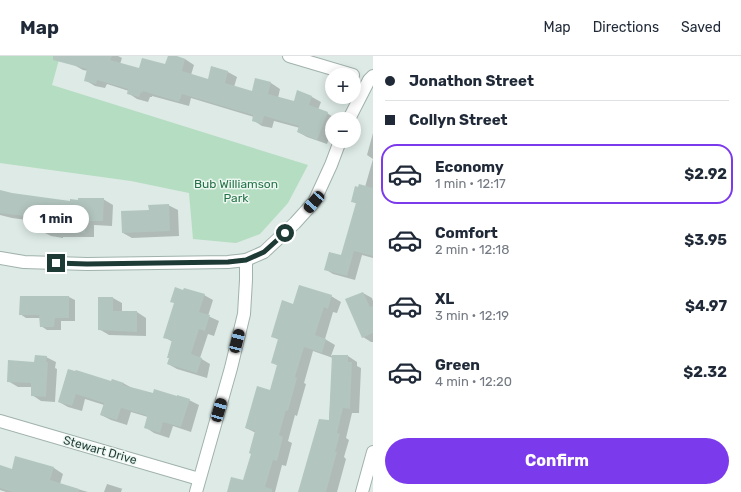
<!DOCTYPE html>
<meta charset="utf-8">
<style>
body{margin:0;font-family:Rubik,sans-serif;background:#f2f2f3;color:#1f2937;height:100vh;display:flex;flex-direction:column;font-size:15px;white-space:nowrap}
*{box-sizing:border-box;margin:0}
p{font-size:13px;color:#747a83}
.icon{flex:none;width:22px;height:22px;fill:none;stroke:currentColor;stroke-width:2;stroke-linecap:round;stroke-linejoin:round}
.map{position:relative;flex:1;overflow:hidden}
.sheet{display:flex;flex-direction:column;background:#fff;width:368px}
.sheet>*{flex:none}
.top-card{display:grid;align-content:center;height:88px;padding:0 12px;background:#fff}
.tools{position:absolute;left:325px;top:12px;display:grid;gap:8px}
.tools a{display:grid;place-items:center;width:36px;height:36px;border-radius:50%;background:#fff;box-shadow:0 2px 10px #0003;font-size:20px}
.end{position:absolute;width:18px;height:18px;margin:-9px;border:5px solid #1e3a34;background:#fff;box-shadow:0 0 0 2px #fff}
.from{border-radius:50%}
.bubble{position:absolute;height:28px;border-radius:14px;background:#fff;box-shadow:0 2px 10px #0003;font-size:13px;font-weight:700;line-height:28px;text-align:center}
.car{position:absolute;width:12px;height:24px;margin:-12px -6px;border-radius:5px;box-shadow:0 0 3px 1px #0007;background:linear-gradient(#222 24%,#8ab4d8 0 40%,#222 0 76%,#8ab4d8 0 86%,#222 0)}
.top-card b{display:flex;align-items:center;gap:14px;height:38px;font-size:15px}
.top-card b+b{border-top:1px solid #e0e1e3}
.top-card i{width:10px;height:10px;background:#1f2937}
ul{padding:0;list-style:none}
li{display:flex;align-items:center;gap:12px;height:60px;margin:0 8px 6px;padding:0 4px;border:2px solid transparent;border-radius:16px}
li div{flex:1}
li b{display:block;font-size:15px}
li em{font-style:normal;font-weight:700}
li.current{border-color:#7c3aed}
li>.icon{width:36px;height:36px;stroke-width:1.5}
.cta{display:flex;gap:8px;margin-top:auto;padding:8px 12px}
.cta a{flex:1;height:46px;border-radius:24px;background:#7c3aed;color:#fff;font-size:16px;font-weight:700;line-height:46px;text-align:center}
header{display:flex;align-items:center;gap:24px;box-sizing:border-box;height:56px;padding:0 20px;background:#fff;border-bottom:1px solid #e0e1e3}
header strong{font-size:19px}
nav{display:flex;gap:22px;margin-inline-start:auto;font-size:14px}
main{display:flex;flex:1;min-height:0}
.map>svg:first-child{display:block}
.green{fill:#b4ddc1}
.shadow{fill:#0003}
.building{fill:#b2c5be}
.lines{fill:none;stroke-linecap:round;stroke-linejoin:round}
.minor-casing{stroke:#a0b2ac;stroke-width:14}
.tertiary-casing{stroke:#a0b2ac;stroke-width:14}
.minor{stroke:#fff;stroke-width:12}
.tertiary{stroke:#fff;stroke-width:12}
.route{stroke:#1e3a34;stroke-width:5}
.labels{text-anchor:middle;stroke-width:3;stroke-linejoin:round;paint-order:stroke}
.park-label{font-size:12px;fill:#267348;stroke:#edf7f2}
.street-label{font-size:12px;fill:#1e3a34;stroke:#edf7f2}
</style>
<header>
<strong>Map</strong>
<nav><a>Map</a><a>Directions</a><a>Saved</a></nav>
</header>
<main>
<div class="map">
<svg width="373" height="436" viewBox="0 0 373 436">
<rect width="100%" height="100%" fill="#ddeae5"/>
<path class="green" d="M0,0H60L52,29L308,109L288,147L260,178L236,187L193,183L189,137L131,125L0,107Z"/>
<path class="shadow" d="M77,0H118L122,2L120,8L140,14L166,10L169,0H173L185,3L194,9L191,19L208,24L228,16L237,21L234,31L252,36L271,27L280,33L278,42L294,46L298,36L312,41L321,46L318,54L327,57L336,63H332V74L327,88L307,81L298,76L300,72L274,65L272,72L262,70L253,64L254,61L191,42L189,50L152,40V41H150L148,46L137,43L128,37L129,35L107,28L105,32L95,30L85,24L88,15L83,14L74,9Z
M373,77V202L362,199L355,224L333,218L325,213L342,201L357,148L352,145L365,131L373,103L367,99Z
M0,135L12,138L71,146L103,143L113,149L112,170L94,169V181H63V182L51,180L41,175L42,166L12,162L0,159Z
M168,149L178,154L179,180L132,182L123,177L150,155Z
M363,237L372,242L373,245V286H371L363,281Z
M204,239L213,244L208,260L219,265L214,280L208,278L200,302L210,308L207,322L177,313L168,308L173,286L164,281Z
M331,240L341,246L337,257L333,256L325,283L335,289L331,300H348L357,306V310L361,312L359,357H352L346,382L349,384L344,401L346,403L337,436H300L329,365L333,302L313,295L304,327L306,328L297,360L295,359L288,385L292,387L286,410L282,409L275,436H228L244,426L252,398L256,377L246,372L271,335L278,310L272,306L279,284L272,280L294,249Z
M69,241L75,244V265H61V274H47L41,270V262H26L20,258Z
M99,242H113L122,247V256H137L146,262V280L109,279L99,273Z
M46,301L56,306L55,312L57,313L55,346L41,345L32,339V331H18L8,325L35,307Z
M68,314L112,326L123,327L132,332L153,339L189,344L199,349L191,376L173,370L169,382L154,377L145,371L148,361L131,356L127,369L111,364L101,359L104,349L85,343L82,355L68,351L59,346Z
M32,406L54,412L63,418L60,428L88,436H6L0,434V410L12,414Z
M107,428L123,433H124H122L121,436H104Z"/>
<path class="building" d="M53,0H112L110,4L139,12L142,2L165,8L168,0H177L185,3L182,15L208,23L211,10L228,15L225,27L252,35L255,22L271,26L268,38L294,45L297,34L312,40L309,49L328,56L317,84L297,76L299,70L264,60L262,68L252,65L253,59L182,38L179,46L143,35L142,37L141,36L139,41L127,38L128,33L97,24L96,28L84,25L87,13L53,4Z
M359,128L373,132V200L354,195L347,220L324,214L329,196L341,199L356,147L351,146L355,130L358,131Z
M0,134L12,137L70,145V143L78,144V142H104L103,165H85V177L54,176V177L40,176L42,162L0,157Z
M169,148L170,175L122,177L121,155L149,154L148,149Z
M299,229L332,239L328,253L324,251L315,279L326,283L322,297L304,291L295,321L297,322L288,355L286,354L279,379L283,381L277,405L273,404L265,431L272,433V436H227L231,421L243,424L251,398L249,397L255,375L245,372L257,330L270,334L277,309L271,307L278,283L271,281L282,244L293,248Z
M175,231L183,234L184,232L205,238L199,256L210,259L205,275L199,273L191,298L202,302L197,317L167,308L169,302H167L172,284L163,282L174,247L170,246Z
M363,236L370,251L373,250V277L362,282L345,243Z
M20,240H69V262H55L54,271H40L39,259H19Z
M98,241H113V255H137V276L98,274Z
M35,299L47,300L46,306H48L46,341L31,340V327L7,326L8,304L34,306Z
M332,299H348V306H352L350,353L343,352L337,377L340,378L335,396H337L326,436H298L319,363L329,364Z
M68,313L75,315L76,314L111,325L112,323L124,327L123,329L153,337L154,333L177,340V339L190,343L181,371L163,366L160,377L144,372L147,361L146,360V359L121,352L117,364L100,359L104,347L76,338L72,350L58,346Z
M15,400L54,411L50,424L79,433V436H12L0,432V409L12,413Z"/>
<g class="lines">
<defs>
<path id="minor" d="M289,0L353,19
M0,202L24,206L87,208L228,206L246,204
M0,365L199,423
M362,436L373,396"/>
<path id="tertiary" d="M349,63L369,24L373,20
M196,436L231,312L244,258L246,224V204L264,196L295,167L314,146L331,109L340,85"/>
</defs>
<use href="#minor" class="minor-casing"/>
<use href="#tertiary" class="tertiary-casing"/>
<use href="#minor" class="minor"/>
<use href="#tertiary" class="tertiary"/>
</g>
<g class="lines">
<path class="route" d="M56,207L87,208L228,206L246,204L264,196L285,177"/>
</g>
<g class="labels">
<g class="park-label">
<text x="236" y="132">Bub Williamson<tspan x="236" dy="14">Park</tspan></text>
</g>
<g class="street-label">
<text transform="translate(100 394) rotate(16)" y="4">Stewart Drive</text>
</g>
</g>
</svg>
<div class="tools">
<a>+</a>
<a>−</a>
</div>
<i class="end from" style="left:285px;top:177px"></i>
<i class="end" style="left:56px;top:207px"></i>
<div class="bubble" style="left:23px;top:149px;width:66px">1 min</div>
<i class="car" style="left:314px;top:146px;rotate:221deg"></i>
<i class="car" style="left:237px;top:285px;rotate:14deg"></i>
<i class="car" style="left:219px;top:354px;rotate:16deg"></i>
</div>
<section class="sheet">
<div class="top-card">
<b><i class="from"></i>Jonathon Street</b>
<b><i></i>Collyn Street</b>
</div>
<ul>
<li class="current"><svg class="icon" aria-label="car" viewBox="0 0 24 24"><path d="M5 17H2v-5l4-1 3-4h7l3 4 3 1v5h-3M9 17h6M6 11h13"/><circle cx="7" cy="17" r="2"/><circle cx="17" cy="17" r="2"/></svg><div><b>Economy</b><p>1 min · 12:17</p></div><em>$2.92</em></li>
<li><svg class="icon" aria-label="car" viewBox="0 0 24 24"><path d="M5 17H2v-5l4-1 3-4h7l3 4 3 1v5h-3M9 17h6M6 11h13"/><circle cx="7" cy="17" r="2"/><circle cx="17" cy="17" r="2"/></svg><div><b>Comfort</b><p>2 min · 12:18</p></div><em>$3.95</em></li>
<li><svg class="icon" aria-label="car" viewBox="0 0 24 24"><path d="M5 17H2v-5l4-1 3-4h7l3 4 3 1v5h-3M9 17h6M6 11h13"/><circle cx="7" cy="17" r="2"/><circle cx="17" cy="17" r="2"/></svg><div><b>XL</b><p>3 min · 12:19</p></div><em>$4.97</em></li>
<li><svg class="icon" aria-label="car" viewBox="0 0 24 24"><path d="M5 17H2v-5l4-1 3-4h7l3 4 3 1v5h-3M9 17h6M6 11h13"/><circle cx="7" cy="17" r="2"/><circle cx="17" cy="17" r="2"/></svg><div><b>Green</b><p>4 min · 12:20</p></div><em>$2.32</em></li>
</ul>
<div class="cta"><a>Confirm</a></div>
</section>
</main>
